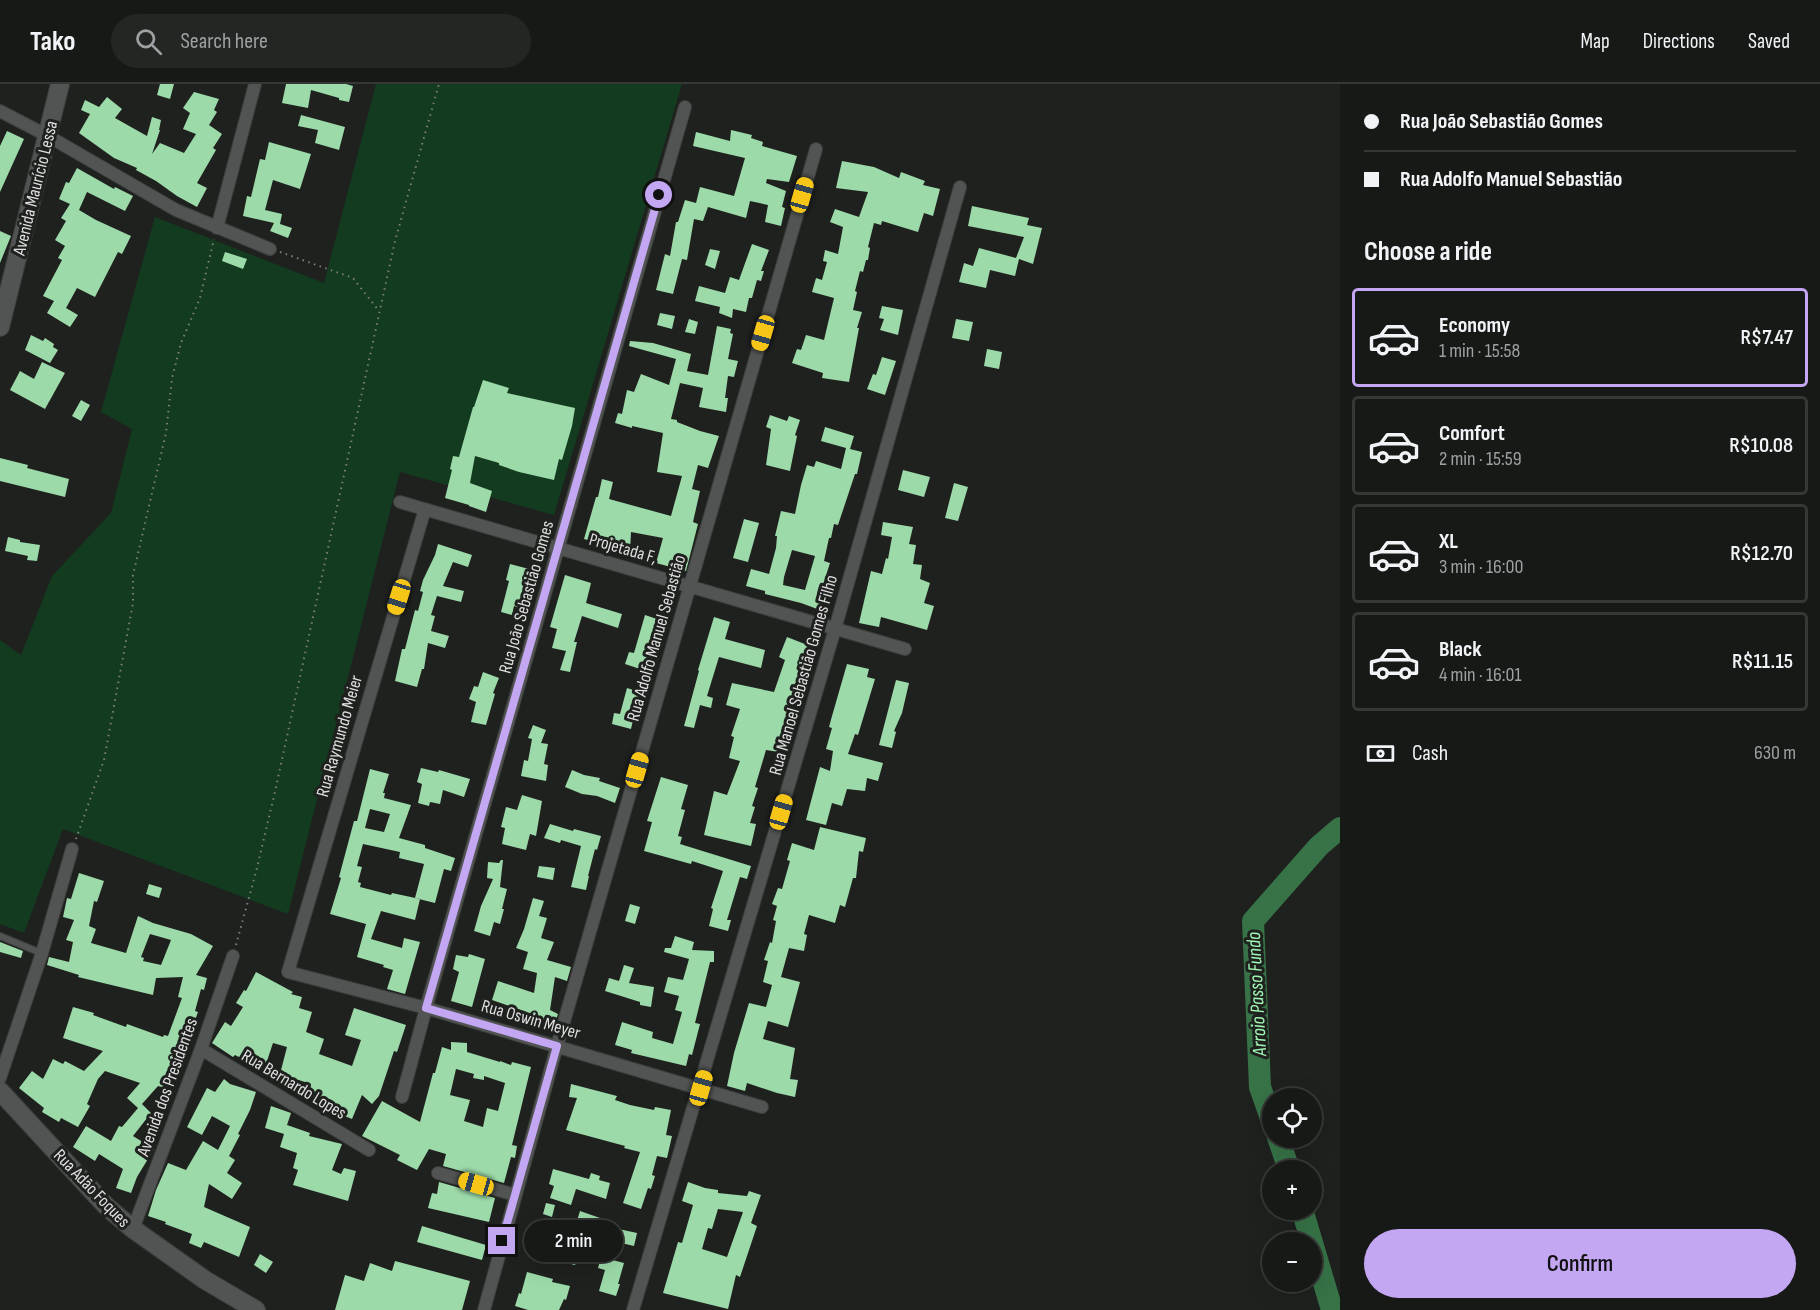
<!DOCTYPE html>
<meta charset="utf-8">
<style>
body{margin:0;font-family:"Sofia Sans Condensed",sans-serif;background:#242624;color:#f1f3f6;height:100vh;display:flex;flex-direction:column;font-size:22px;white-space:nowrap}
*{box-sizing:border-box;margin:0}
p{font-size:20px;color:#9ea0a1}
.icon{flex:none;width:33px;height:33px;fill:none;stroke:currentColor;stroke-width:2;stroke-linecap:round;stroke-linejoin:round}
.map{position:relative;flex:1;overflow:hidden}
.drawer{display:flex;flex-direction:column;background:#171917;width:480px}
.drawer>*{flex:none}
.hud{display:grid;align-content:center;height:132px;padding:0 24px;background:#171917}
.tools{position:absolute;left:1262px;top:1004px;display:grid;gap:12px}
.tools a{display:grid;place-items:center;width:60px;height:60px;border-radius:50%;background:#171917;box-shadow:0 6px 24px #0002,0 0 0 2px #363836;font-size:30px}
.end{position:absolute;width:27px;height:27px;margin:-14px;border:8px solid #c3a7f2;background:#111;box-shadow:0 0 0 3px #111}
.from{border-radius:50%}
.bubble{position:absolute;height:42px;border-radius:21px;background:#171917;box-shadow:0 6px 24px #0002,0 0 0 2px #363836;font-size:20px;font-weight:600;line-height:42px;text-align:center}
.car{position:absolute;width:18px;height:36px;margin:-18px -9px;border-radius:8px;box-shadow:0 0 4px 2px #0007;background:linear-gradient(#f5c518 24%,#345 0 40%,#f5c518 0 76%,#345 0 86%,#f5c518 0)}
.hud b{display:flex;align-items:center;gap:21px;height:57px;font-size:22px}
.hud b+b{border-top:2px solid #363836}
.hud i{width:15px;height:15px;background:#f1f3f6}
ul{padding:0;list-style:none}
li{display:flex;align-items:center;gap:18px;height:99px;margin:0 12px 9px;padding:0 12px;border:3px solid #363836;border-radius:6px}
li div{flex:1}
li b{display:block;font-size:22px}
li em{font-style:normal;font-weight:600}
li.active{border-color:#c3a7f2}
li>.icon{width:54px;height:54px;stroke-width:1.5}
h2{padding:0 24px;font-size:27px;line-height:72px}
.pay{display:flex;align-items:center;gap:15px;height:66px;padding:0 24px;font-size:22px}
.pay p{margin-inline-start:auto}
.cta{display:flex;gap:12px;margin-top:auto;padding:12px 24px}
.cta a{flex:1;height:69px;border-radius:36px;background:#c3a7f2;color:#111;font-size:24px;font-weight:600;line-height:69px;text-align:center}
header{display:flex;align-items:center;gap:36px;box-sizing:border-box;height:84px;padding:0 30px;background:#171917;border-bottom:2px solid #363836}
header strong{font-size:28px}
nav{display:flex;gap:33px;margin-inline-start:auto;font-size:21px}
.search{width:420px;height:54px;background:#242624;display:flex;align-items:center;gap:15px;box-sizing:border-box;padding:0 21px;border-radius:33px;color:#9ea0a1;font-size:22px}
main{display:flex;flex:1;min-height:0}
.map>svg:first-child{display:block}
.green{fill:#133b1f}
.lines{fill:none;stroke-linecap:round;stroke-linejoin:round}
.river{stroke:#377347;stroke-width:22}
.building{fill:#9cdaa9;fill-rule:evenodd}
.lane-casing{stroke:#3c3e3c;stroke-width:8}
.street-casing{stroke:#3c3e3c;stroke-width:14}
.secondary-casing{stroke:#3c3e3c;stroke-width:20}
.path{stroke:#7d7f7d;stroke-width:2;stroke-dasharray:1.5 4.5;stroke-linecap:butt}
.lane{stroke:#515452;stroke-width:6}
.street{stroke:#515452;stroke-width:12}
.secondary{stroke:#515452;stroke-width:18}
.route{stroke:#c3a7f2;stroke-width:8}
.labels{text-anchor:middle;stroke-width:6;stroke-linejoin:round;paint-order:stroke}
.street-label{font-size:18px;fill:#dedfde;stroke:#1f211f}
.water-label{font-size:20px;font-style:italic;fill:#a0f7b4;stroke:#1f211f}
</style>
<header>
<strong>Tako</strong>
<div class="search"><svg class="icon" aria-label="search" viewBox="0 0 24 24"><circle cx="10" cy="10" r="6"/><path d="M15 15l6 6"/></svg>Search here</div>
<nav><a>Map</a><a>Directions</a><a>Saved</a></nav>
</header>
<main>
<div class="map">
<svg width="1340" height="1226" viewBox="0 0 1340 1226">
<rect width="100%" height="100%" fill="#1f211f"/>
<path class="green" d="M376,0H682L554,431L400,388L288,830L63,745L24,849L0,840V556L21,571L52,492L111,429L132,345L101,328L155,133L324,199Z"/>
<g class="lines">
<path class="river" d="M1272,1037L1260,1003L1253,837L1319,762L1340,744
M1278,1053L1289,1086
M1302,1125L1332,1226"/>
</g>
<path class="building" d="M160,0H174L170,15L157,11Z
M286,0H346L353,2L349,18L339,16V14L311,6L308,24L282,19Z
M194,8L219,15L214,26L217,28L209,41L222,50L213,64L216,66L197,99L207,104L197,123L177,112L156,97L136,86L137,84L114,74L79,49L90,30L81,26L85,16L99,23L107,13L122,25L115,34L147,52L152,33L161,36L159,46H160L152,70L160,59L184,69L196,50L183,45L190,29L183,24Z
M301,31L345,43L339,66L315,59L318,46L298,42Z
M731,46L752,51L751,54L763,58L762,62L797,72L789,98L767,95L766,99L786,107L782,123L785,124L781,142L765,138L768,121L750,117L746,134L708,123L703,137L694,135L687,176L682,175L673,210L656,206L665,170L670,172L676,138H678L685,116L696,119L700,103L734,112L745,74L693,62L696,48L730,57Z
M7,47L24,55L0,108V62Z
M269,58L311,70L300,105L273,96L265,126L282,130L280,140L292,144L288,154L270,147L274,139L243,132L247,112L251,113L260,75L265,76Z
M842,77L874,83L899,94L901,88L925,97L923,101L940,105L933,132L924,129L918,148L882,137L881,141L874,139L868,163L870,164L868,176H866L863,188L860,187L855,207L857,208L853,226L862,228L857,244H859L849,298L822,294L823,289L792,279L797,265L801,266L806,251L824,256L834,214L812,208L816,194L822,196L827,178L823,177L825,166L838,170L843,143L830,138L835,125L859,133L868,108L836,104Z
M77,84L114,105L115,103L133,112L125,127L87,108L79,126L96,136L131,152L122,170L118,168L95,213L77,204L66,224L78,231L70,243L47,229L54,217L43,212L62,176L58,174L65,162L55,156L66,137L61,134L70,120L59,115L66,98L69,99Z
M972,122L1029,134L1027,141L1042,144L1033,180L1019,175L1015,192L990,186L986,204L959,198L964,179L973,182L979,164L1016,174L1024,153L968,142Z
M0,147L11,152L0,179Z
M752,160L769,166L761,187H764L761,197L757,196L752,214H749L746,228L733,225L732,234L719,229L720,223L695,217L699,202L725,209L730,193L739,196Z
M710,165L720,167L715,185L705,181Z
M225,168L247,175L243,185L222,177Z
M882,222L903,226L898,251L880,246L884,235L879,234Z
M660,229L675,232L672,245L657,241Z
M689,235L698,238L695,250L685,248Z
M956,235L973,238L969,257L952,254Z
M717,242L731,245L730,249L733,250L728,275L738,277L734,293L728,292L725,314H728L726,328L699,323L703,304L680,299L671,335L677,336V338L700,347L719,352L708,384L698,381L692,405L700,407L693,438L698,440L686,487L656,479L663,454L631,448L630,467L584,455L596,413H598L602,395L613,398L609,415L671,432L682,392L657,388L663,349L632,342V344L615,339L618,329L622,330L627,306L634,308L641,290L669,301L676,275L629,262L630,257L653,259L691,270L687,287L708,291Z
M31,251L43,257L45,254L54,260L53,263L58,266L50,279L25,266Z
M987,265L1002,268L999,285L984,282Z
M882,273L896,277L885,311L867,305L873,290L876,291Z
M42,278L65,289L45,325L10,306L20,287L34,295Z
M483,296L509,304L507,309L575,324L572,342L562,376L559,375L554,396L519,388L499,381V379L475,372L470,399L492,407L486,428L469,422V421L445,414L452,386L450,385L453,372L459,373L473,323H474Z
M81,316L90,321L81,337L72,332Z
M770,331L787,337L789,332L800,336L795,351L797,352L790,387L766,381L771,345L766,343Z
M825,343L854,352L850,365L862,368L857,390H855L838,441L834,440L831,454H829L824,477L830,479L819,513L823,514L820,526L801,519L765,510V507L746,502L751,485L769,490L776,464L777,452H775L781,427L795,430L801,401L807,381L814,383L816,377L841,385L846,364L821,357ZM792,466L815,472L805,506L783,501L784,493Z
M0,374L28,381L27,384L69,395L65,413L0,397Z
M903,386L930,393L924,413L898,406Z
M954,399L968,403L958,437L945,434Z
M744,435L759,439L748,478L733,474Z
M883,438L913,443L909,460L916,461L913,480L922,481L920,495L930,499L924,519L934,522L927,546L881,533L879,543L859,539L871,487L882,490L886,474L888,475L892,453L881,451Z
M8,453L20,456V458L40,461L37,477L27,476L28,472L5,467Z
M438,460L472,471L468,483L453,478L443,502L464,507L461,518L437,512L431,531L435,532L431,547L449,552L445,564L428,559L424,585H422L417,603L395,597L402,565H405L415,526L418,527L423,508L420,507L423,496L435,471Z
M510,480L529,485L522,508L531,511L526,526L514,522L512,531L501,528L509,497L506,496Z
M565,491L591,499L586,519L622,530L618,544L582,532L574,558H577L570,588L560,586L566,567L552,564L557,545L550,543Z
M645,531L660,536L654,558L650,571L648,570L643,586L625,580L629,568L634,569Z
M714,533L730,538L725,555L765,566L761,584L719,573L707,612L713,614L711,624L700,621L694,644L684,642L699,587L698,586Z
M787,553L810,562L794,606L801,608L798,617L791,615L788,634L785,633L779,668L766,666L755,703L758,704L752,722L755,723L750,739L756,740L751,762L704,751L714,707L727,711L740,677L729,674L734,653L731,652L740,625L726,621L732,599L774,608L785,576L779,573Z
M847,580L869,585L867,593L875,595L858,651L855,650L848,670L883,679L878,697L867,694L865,707L847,705L842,722L832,719L826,741L806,736L820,683L830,687L833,667L826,665L832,644L829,643L832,632Z
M483,588L499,594L493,609L495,610L486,641L471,638L476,618L469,615L474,602L478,603Z
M896,596L909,599L902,629L894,647L896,648L892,664L879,661Z
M627,604L643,609L638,624L636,623L631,645L612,640L614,629L620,630Z
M533,641L546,646L541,659L548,660L544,680L548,681L546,697L521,692L524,676L528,677L532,655L528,654Z
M421,684L438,688L439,686L470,695L464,713L443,706L440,720L430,718L429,722L418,719L422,700L417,698Z
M370,685L389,690L383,709H385L384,714L411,721L399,754L425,761V764L455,774L451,787L444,785L435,819L415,814L424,780L399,774L400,768L363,760L357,782L362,783L358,798L361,799L360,803L391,811L392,809L420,815L415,836L381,827L371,855L402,864L404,854L420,858L405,910L387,905L393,886L383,883L384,881L357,873L366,840L330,830L341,794L339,793L354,737H357ZM370,725L390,730L384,748L365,744Z
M572,686L584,691L600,694L599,697L620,704L615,719L597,712L582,710L565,703Z
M661,693L688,701L681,725L685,726L678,752L682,753L680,760L751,782L747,795L740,793L727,836H731L728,847L709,842L713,825L711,824L723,787L692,777L691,780L644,767L652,738L647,737Z
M522,711L542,717L536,752L530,750L526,766L502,760L505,744L501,743L506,723L517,726Z
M550,740L573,747L574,745L601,752L597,766L595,765L588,792H589L586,806L571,803L581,762L561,756L560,759L544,754Z
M820,743L866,754L863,768L859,767L856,794H853L845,823L840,821L835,839L809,831L804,850L807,851L804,867L789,864L781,893L800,898L788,943L768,937L763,955L795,964L790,995L798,996L795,1013L777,1009L747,999L745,1007L727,1002L734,969L749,919L766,923L772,901L763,898L768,877L764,876L770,858L772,859L776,837L773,836L777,822L772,820L778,804L782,805L790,777L787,776L792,759L814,766Z
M501,776H503L500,803L507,805L502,825H504L500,840L494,838L490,852L474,847L481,822L493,795L487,794L488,778L499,779Z
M539,782L555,784L553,796L537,793Z
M79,789L104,797L97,818L94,817L89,842L96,845L91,859L126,869L138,832L153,839L191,850L213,862L196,891L207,894L204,906L201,905L195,927L198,928L189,953L183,951L175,971L185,975L180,988L177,987L170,1005L158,1002L142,1020L151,1029L133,1052L154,1065L137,1093L131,1109L116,1104L123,1085L99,1070L95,1077L73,1063L86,1042L111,1057L119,1042L122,1043L138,1024L127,1014L140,999L105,987L98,995L87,1020L90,1022L78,1043L61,1034L59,1038L42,1028L44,1024L19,1004L32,987L43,995L53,975L63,980L65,977L84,987L103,967L63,954L73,923L94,929L93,931L126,943L127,940L163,953L164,951L168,952L182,914L178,913L183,893L156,894L153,911L78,893L79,891L47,881L49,873L69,878L73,858L66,856L74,836L63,833L67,814L71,815ZM150,850L171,856L161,881L143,877L144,874L141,873Z
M149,800L162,804L159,814L146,810Z
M533,814L544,817L539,832L547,834L541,854L554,858L547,876L571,883L567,897L555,893L550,926L558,930L552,947L524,938L527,928L492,916L498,897L534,909L537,889L523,885L528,868L516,864L524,845Z
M630,820L640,823L635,840L625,837Z
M675,852L694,858L692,866L714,867V878H710L695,939L700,940L692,971L689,970L686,982L631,969L632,966L615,961L622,938L653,948L652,954L673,960L682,928L675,926L679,912L664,908L668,893L683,896L689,875L664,868L665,864H671Z
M0,858L23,867L21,874L0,868Z
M469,870L485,875L472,923L451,917L459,888L453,885L456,871L468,873Z
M624,881L634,884L629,899L654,903L651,923L640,921V918L605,907L609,894L619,897Z
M256,888L293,908L291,910L302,913L299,924L312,928L306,948L324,955L319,970L352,982L361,956L345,951L354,924L406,941L397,968L394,967L379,1012L372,1020L362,1011L352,1035L320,1022L322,1016L305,1011L308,999L280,990L287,963L273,959L264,986L235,971L233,973L212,959L225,938L231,942L243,923L236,919L244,906L246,907Z
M451,958L467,959V968L500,978V977L511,981L512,978L531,983L512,1061L517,1062L515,1074L511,1073L504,1099L443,1082L446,1070L429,1065L417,1086L397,1076L400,1071L362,1052L382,1017L420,1038L433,989H435L442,963L451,966ZM456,985L474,990L473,994L484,996V992L505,999L498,1027L487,1024L483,1043L464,1037L470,1016L450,1011Z
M224,995L230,1000L256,1008L250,1026L238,1050L240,1051L229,1072L235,1076L227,1089L242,1099L232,1115L209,1100L204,1123L250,1143L239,1173L204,1158L201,1164L189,1159L192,1150L165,1140L166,1138L148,1132L156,1106L168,1079L186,1086L203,1057L218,1066L230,1042L212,1032L202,1051L187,1043L207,1004L215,1008Z
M571,1000L617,1012L615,1016L630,1021L654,1026L655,1023L671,1026L666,1051L672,1052L667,1074L657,1072L652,1091L655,1092L651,1105L648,1104L641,1125L623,1119L640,1068L624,1064L625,1062L566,1046L577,1014L569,1013Z
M271,1022L291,1029L287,1041L310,1049L309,1052L342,1060L332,1086L341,1090L344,1084L356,1087L348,1117L293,1101L298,1086L293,1084L297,1069L280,1063L284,1050L265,1044Z
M553,1085L589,1095L591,1089L600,1092L599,1096L610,1099L606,1115L576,1105L571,1121L550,1114L554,1102L549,1100Z
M439,1098L495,1114L489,1138L428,1124L432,1109L437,1110Z
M688,1098L705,1104L718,1106V1109L747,1112L749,1107L761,1111L751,1139L757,1142L740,1193L736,1191L728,1225L663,1209L678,1158L682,1159L693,1121L682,1117ZM718,1125L743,1128L727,1173L702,1165L708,1144L712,1145Z
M546,1119L555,1121L552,1133L543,1130Z
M580,1127L600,1134L596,1150L575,1143Z
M422,1142L486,1161L482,1176L417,1158Z
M614,1144L637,1149L634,1162L617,1158V1156L610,1154Z
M539,1159L556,1163L557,1160L572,1165L571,1167L579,1169L575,1181L536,1171Z
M260,1170L273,1178L266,1189L254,1181Z
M601,1173L624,1179L618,1200H620L616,1212L599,1207L605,1186L598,1184Z
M395,1177L470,1197L462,1226H335L345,1191L364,1197L370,1179L392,1187Z
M527,1188L553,1195L552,1198L570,1202L566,1216L564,1215L559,1226H528L515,1222L519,1209L521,1210Z"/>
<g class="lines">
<defs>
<path id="lane" d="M0,852L41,869"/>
<path id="street" d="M0,27L48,52L176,126L270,165
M217,144L255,0
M400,418L905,565
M425,425L288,888L426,924L762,1023
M201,965L369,1066
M0,994L42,869L72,765
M402,1013L426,924L685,23
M438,1089L515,1111
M133,1145L201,965L233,872
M484,1226L557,962L816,65
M633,1226L835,545L960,103"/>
<path id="secondary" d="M0,243L60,0
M0,1007L107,1123L133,1145L205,1196L256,1226"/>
</defs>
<use href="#lane" class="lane-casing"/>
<use href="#street" class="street-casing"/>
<use href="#secondary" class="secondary-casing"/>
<path class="path" d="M280,168L353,194L379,227
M76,755L104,676L133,519V491L166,349L172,294L181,259L200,214L214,155
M236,861L256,788L274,712L395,157L439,0"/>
<use href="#lane" class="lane"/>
<use href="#street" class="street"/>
<use href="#secondary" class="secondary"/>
</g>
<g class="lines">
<path class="route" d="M502,1157L557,962L426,924L659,111"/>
</g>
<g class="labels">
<g class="street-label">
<text transform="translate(35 104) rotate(-76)" y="6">Avenida Maurício Lessa</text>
<text transform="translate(623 464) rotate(16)" y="6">Projetada F,</text>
<text transform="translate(526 513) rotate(-74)" y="6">Rua João Sebastião Gomes</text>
<text transform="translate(656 554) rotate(-74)" y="6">Rua Adolfo Manuel Sebastião</text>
<text transform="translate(803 591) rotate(-74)" y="6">Rua Manoel Sebastião Gomes Filho</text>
<text transform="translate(339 652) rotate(-74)" y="6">Rua Raymundo Meier</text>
<text transform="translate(531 935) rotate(16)" y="6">Rua Oswin Meyer</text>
<text transform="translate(294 1000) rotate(31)" y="6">Rua Bernardo Lopes</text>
<text transform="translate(167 1003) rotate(-70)" y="6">Avenida dos Presidentes</text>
<text transform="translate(92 1104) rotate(46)" y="6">Rua Adão Foques</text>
</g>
<g class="water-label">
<text transform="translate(1256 910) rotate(-93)" y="7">Arroio Passo Fundo</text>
</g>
</g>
</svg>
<div class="tools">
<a><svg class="icon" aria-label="locate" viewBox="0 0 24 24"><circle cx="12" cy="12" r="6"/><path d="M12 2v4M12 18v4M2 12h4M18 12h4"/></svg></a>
<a>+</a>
<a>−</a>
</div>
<i class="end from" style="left:659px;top:111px"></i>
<i class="end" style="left:502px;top:1157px"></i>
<div class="bubble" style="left:524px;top:1136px;width:99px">2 min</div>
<i class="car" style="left:802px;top:111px;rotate:16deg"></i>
<i class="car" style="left:763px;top:249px;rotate:196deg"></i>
<i class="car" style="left:399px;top:513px;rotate:197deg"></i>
<i class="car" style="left:637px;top:686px;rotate:16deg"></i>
<i class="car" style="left:781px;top:728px;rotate:16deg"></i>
<i class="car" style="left:701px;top:1004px;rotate:16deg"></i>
<i class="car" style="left:476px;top:1100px;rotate:286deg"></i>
</div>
<section class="drawer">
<div class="hud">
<b><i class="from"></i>Rua João Sebastião Gomes</b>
<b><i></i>Rua Adolfo Manuel Sebastião</b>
</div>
<h2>Choose a ride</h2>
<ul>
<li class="active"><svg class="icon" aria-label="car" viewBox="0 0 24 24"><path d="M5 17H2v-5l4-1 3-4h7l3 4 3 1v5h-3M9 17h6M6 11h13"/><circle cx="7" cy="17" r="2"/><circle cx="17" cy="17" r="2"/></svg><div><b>Economy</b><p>1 min · 15:58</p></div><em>R$7.47</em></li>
<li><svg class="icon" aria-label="car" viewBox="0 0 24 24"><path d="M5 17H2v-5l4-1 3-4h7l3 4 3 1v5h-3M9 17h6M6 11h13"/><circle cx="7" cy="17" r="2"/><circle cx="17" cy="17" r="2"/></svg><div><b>Comfort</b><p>2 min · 15:59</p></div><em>R$10.08</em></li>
<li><svg class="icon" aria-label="car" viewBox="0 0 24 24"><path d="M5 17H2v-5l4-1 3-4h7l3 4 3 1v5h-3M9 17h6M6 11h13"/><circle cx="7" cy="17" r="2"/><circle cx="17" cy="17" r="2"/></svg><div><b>XL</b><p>3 min · 16:00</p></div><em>R$12.70</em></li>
<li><svg class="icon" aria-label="car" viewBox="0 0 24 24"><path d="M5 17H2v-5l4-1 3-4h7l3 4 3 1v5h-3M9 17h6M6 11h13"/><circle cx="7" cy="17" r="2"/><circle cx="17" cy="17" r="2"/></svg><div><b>Black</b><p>4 min · 16:01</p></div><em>R$11.15</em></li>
</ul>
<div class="pay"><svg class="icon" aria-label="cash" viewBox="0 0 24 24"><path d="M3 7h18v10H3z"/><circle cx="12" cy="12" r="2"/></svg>Cash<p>630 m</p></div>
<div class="cta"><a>Confirm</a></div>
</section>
</main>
